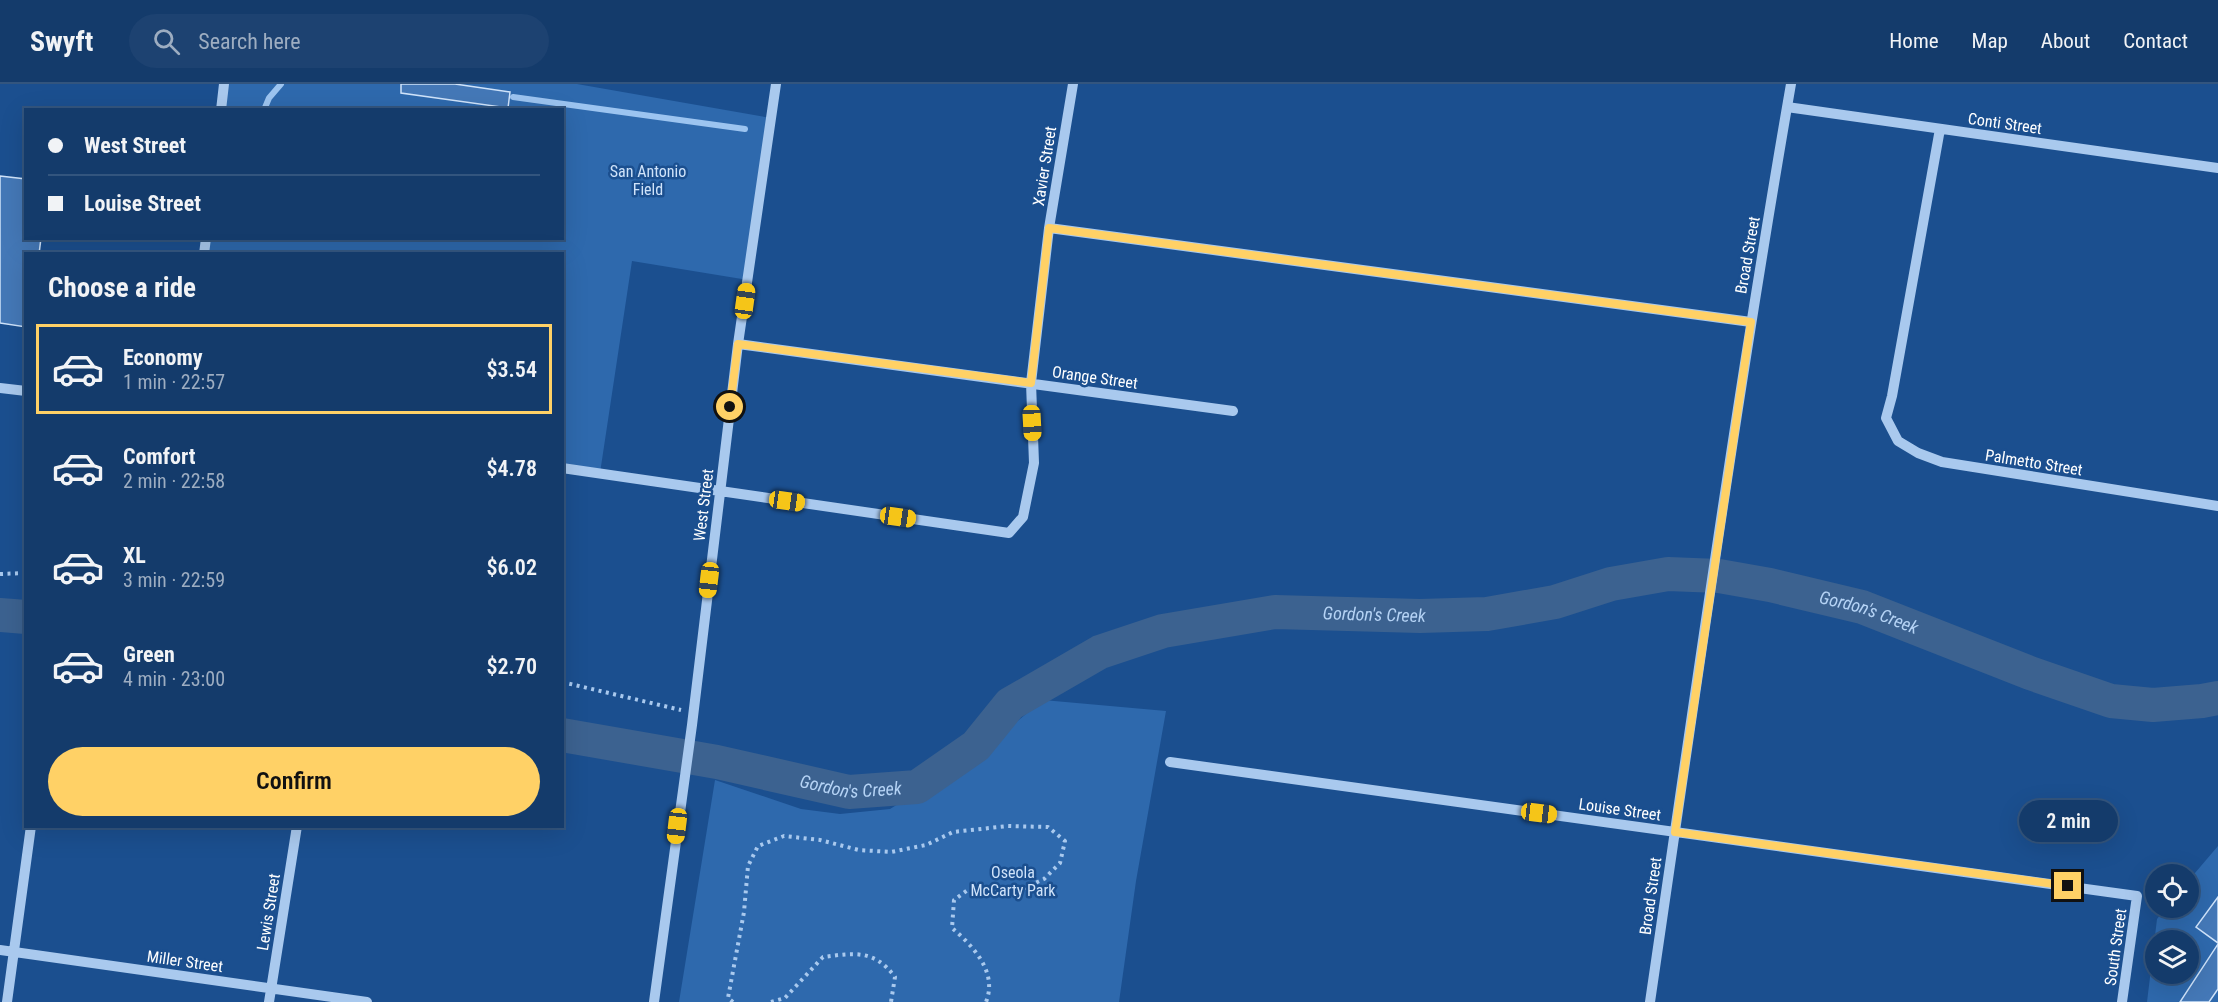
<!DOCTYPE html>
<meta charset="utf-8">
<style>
body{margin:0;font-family:"Roboto Condensed",sans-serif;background:#1d4271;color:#f1f3f6;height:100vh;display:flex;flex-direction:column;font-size:22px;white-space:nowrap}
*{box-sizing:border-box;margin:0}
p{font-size:20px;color:#9dadc1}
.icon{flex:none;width:33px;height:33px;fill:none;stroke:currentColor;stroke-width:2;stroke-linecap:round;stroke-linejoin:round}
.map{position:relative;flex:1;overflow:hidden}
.panel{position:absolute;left:24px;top:168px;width:540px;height:576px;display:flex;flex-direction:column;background:#143b6b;border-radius:0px;box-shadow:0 6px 24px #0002,0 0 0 2px #33557e}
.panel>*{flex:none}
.banner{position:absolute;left:24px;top:24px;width:540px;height:132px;border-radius:0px;box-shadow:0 6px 24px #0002,0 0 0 2px #33557e;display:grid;align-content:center;height:132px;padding:0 24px;background:#143b6b}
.tools{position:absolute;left:2145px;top:780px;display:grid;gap:12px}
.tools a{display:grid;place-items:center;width:54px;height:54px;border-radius:50%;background:#143b6b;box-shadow:0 6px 24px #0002,0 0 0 2px #33557e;font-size:30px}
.end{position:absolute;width:27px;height:27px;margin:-14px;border:8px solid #ffd166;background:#111;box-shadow:0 0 0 3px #111}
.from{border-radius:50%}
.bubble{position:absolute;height:42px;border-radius:21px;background:#143b6b;box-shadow:0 6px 24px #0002,0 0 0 2px #33557e;font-size:20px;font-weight:600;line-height:42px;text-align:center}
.car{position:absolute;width:18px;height:36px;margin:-18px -9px;border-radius:8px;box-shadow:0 0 4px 2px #0007;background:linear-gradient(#f5c518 24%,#345 0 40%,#f5c518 0 76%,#345 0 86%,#f5c518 0)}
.banner b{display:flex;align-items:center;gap:21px;height:57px;font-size:22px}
.banner b+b{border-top:2px solid #33557e}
.banner i{width:15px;height:15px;background:#f1f3f6}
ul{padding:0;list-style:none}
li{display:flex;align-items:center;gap:18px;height:90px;margin:0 12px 9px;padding:0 12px;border:3px solid transparent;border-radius:0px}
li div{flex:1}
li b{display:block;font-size:22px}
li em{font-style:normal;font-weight:600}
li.selected{border-color:#ffd166}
li>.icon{width:54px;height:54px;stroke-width:1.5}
h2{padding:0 24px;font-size:27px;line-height:72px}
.action{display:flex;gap:12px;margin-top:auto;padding:12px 24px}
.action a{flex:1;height:69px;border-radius:36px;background:#ffd166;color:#111;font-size:24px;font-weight:600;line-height:69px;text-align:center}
header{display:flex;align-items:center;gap:36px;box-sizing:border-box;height:84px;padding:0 30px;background:#143b6b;border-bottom:2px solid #33557e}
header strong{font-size:28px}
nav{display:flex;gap:33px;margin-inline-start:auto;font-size:21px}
.search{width:420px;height:54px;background:#1d4271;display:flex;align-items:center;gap:15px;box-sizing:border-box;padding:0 21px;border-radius:33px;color:#9dadc1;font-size:22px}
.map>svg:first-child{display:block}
.green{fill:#2e69ad;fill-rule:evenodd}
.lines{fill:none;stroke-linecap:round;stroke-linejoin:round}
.stream{stroke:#9cc4f0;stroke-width:6}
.river{stroke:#3c6290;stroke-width:34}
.building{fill:#4478b7;stroke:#cfe3fa;stroke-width:1.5}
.path{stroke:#a9c9ee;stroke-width:4;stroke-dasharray:3 4.5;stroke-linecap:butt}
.minor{stroke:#a9c9ee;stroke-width:10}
.route{stroke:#ffd166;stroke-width:8}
.labels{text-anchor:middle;stroke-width:5;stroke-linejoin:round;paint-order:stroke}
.street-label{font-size:16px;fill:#fff;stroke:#1b4f8f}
.park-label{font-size:16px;fill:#cfe3fa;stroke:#1b4f8f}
.water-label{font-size:18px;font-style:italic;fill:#b5d3f5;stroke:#1b4f8f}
</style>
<header>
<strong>Swyft</strong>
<div class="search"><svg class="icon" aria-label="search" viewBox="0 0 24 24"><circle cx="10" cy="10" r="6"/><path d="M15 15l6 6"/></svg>Search here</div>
<nav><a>Home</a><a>Map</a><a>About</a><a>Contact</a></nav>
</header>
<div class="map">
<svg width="2218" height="918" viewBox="0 0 2218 918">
<rect width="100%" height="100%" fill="#1b4f8f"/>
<path class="green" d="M224,0H577L771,34L748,196L632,177L600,389L563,384L562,170H204L206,154H562V26L221,25Z
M1043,616L1166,627L1136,797L1119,918H679L715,696L801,725L840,730L890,725L911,712L934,704L963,689L990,665L1004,648Z
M2218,762V918H2147L2157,835L2166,824H2188L2189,796ZM2156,856H2188V890H2156Z"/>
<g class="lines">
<path class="stream" d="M513,13L745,45
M264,26L269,14L281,0"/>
<g class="river">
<path d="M0,531L26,533"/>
<path id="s1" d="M562,651L717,678L849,708L917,703L976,662L1010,620L1100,568L1163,547L1275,528L1420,532L1487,530L1555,518L1611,500L1668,490L1719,492L1770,501L1862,523L2030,589L2111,617L2153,621L2202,617L2218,614"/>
</g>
</g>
<path class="building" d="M401,0H455L510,8L508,24L401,9Z
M0,92L26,95V154H41L39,170H26V243L0,239Z
M2218,813V859L2196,843Z
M2218,860V905L2209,918H2180Z"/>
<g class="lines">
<path class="path" d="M0,490L26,489
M562,598L681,626
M733,918L728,914L744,828L748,782L758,762L784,752L820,756L859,766L891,768L926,761L953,748L1008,742L1048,743L1065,757L1060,779L1044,795L1022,805L994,807L969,805L954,816L952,844C973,862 998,888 986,918
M771,918L785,914L823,873C854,869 874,865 895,893L891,918"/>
<path class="minor" d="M1787,23L2218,84
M221,26L224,0
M1940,45L1892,312L1886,334L1898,357L1918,369L1942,378L2218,422
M1049,144L1751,238
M204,170L206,154
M738,260L1233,327
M0,304L26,307
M562,384L1009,449L1023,433L1034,379L1031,299L1049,144L1073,0
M1170,678L2137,812L2122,918
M0,866L367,918
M7,918L31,742
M269,918L297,742
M654,918L692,641L738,260L776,0
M1650,918C1695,612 1738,305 1791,0"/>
</g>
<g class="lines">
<path class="route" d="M730,323L738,260L1031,299L1049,144L1751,238L1675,748L2068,802"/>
</g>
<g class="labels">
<g class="street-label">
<text transform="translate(2005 39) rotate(8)" y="6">Conti Street</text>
<text transform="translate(1044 82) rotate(-81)" y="6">Xavier Street</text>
<text transform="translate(1747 171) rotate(-80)" y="6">Broad Street</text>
<text transform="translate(1095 293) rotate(8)" y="6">Orange Street</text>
<text transform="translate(2034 378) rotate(9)" y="6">Palmetto Street</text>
<text transform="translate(703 421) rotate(-83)" y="6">West Street</text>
<text transform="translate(1620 725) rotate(8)" y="6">Louise Street</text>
<text transform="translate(1650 812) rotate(-82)" y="6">Broad Street</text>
<text transform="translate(268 828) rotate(-81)" y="6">Lewis Street</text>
<text transform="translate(2115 863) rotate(-82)" y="6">South Street</text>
<text transform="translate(185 877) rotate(8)" y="6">Miller Street</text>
</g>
<g class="park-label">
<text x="648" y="93">San Antonio<tspan x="648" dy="18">Field</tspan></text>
<text x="1013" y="794">Oseola<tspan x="1013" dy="18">McCarty Park</tspan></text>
</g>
<g class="water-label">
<text dy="6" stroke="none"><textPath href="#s1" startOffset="870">Gordon's Creek</textPath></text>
<text dy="6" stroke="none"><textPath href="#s1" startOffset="1374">Gordon's Creek</textPath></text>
<text dy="6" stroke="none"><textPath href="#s1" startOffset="294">Gordon's Creek</textPath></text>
</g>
</g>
</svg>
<div class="tools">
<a><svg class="icon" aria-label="locate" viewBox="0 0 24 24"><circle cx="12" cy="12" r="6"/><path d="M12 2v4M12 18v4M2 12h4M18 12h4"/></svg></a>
<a><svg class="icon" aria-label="layers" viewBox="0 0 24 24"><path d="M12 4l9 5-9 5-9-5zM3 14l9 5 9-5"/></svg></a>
</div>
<i class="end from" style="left:730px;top:323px"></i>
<i class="end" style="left:2068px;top:802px"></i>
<div class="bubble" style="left:2019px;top:716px;width:99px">2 min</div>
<i class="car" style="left:745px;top:217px;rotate:8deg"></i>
<i class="car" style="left:1032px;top:339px;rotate:177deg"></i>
<i class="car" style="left:787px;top:417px;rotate:98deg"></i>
<i class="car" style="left:898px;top:433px;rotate:98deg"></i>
<i class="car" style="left:709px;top:496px;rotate:187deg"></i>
<i class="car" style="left:1539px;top:729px;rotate:97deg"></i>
<i class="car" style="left:677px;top:742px;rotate:187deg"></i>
<div class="banner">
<b><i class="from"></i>West Street</b>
<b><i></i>Louise Street</b>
</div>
<section class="panel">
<h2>Choose a ride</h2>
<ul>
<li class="selected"><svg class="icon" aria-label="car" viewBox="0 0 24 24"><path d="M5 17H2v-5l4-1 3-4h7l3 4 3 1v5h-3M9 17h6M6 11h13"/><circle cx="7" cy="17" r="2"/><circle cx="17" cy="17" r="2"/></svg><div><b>Economy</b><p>1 min · 22:57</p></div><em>$3.54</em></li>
<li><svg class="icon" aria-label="car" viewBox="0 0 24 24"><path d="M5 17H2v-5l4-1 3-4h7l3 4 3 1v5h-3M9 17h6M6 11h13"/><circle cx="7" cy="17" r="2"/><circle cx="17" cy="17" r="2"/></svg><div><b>Comfort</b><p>2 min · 22:58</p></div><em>$4.78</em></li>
<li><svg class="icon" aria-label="car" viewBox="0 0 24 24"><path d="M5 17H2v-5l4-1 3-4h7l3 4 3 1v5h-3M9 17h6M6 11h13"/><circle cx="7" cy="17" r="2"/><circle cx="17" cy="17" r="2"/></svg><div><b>XL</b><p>3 min · 22:59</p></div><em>$6.02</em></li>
<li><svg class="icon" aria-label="car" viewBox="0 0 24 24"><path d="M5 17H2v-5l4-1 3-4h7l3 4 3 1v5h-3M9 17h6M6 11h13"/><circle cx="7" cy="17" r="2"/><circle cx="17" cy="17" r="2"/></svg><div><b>Green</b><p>4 min · 23:00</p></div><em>$2.70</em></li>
</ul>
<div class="action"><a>Confirm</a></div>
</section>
</div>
